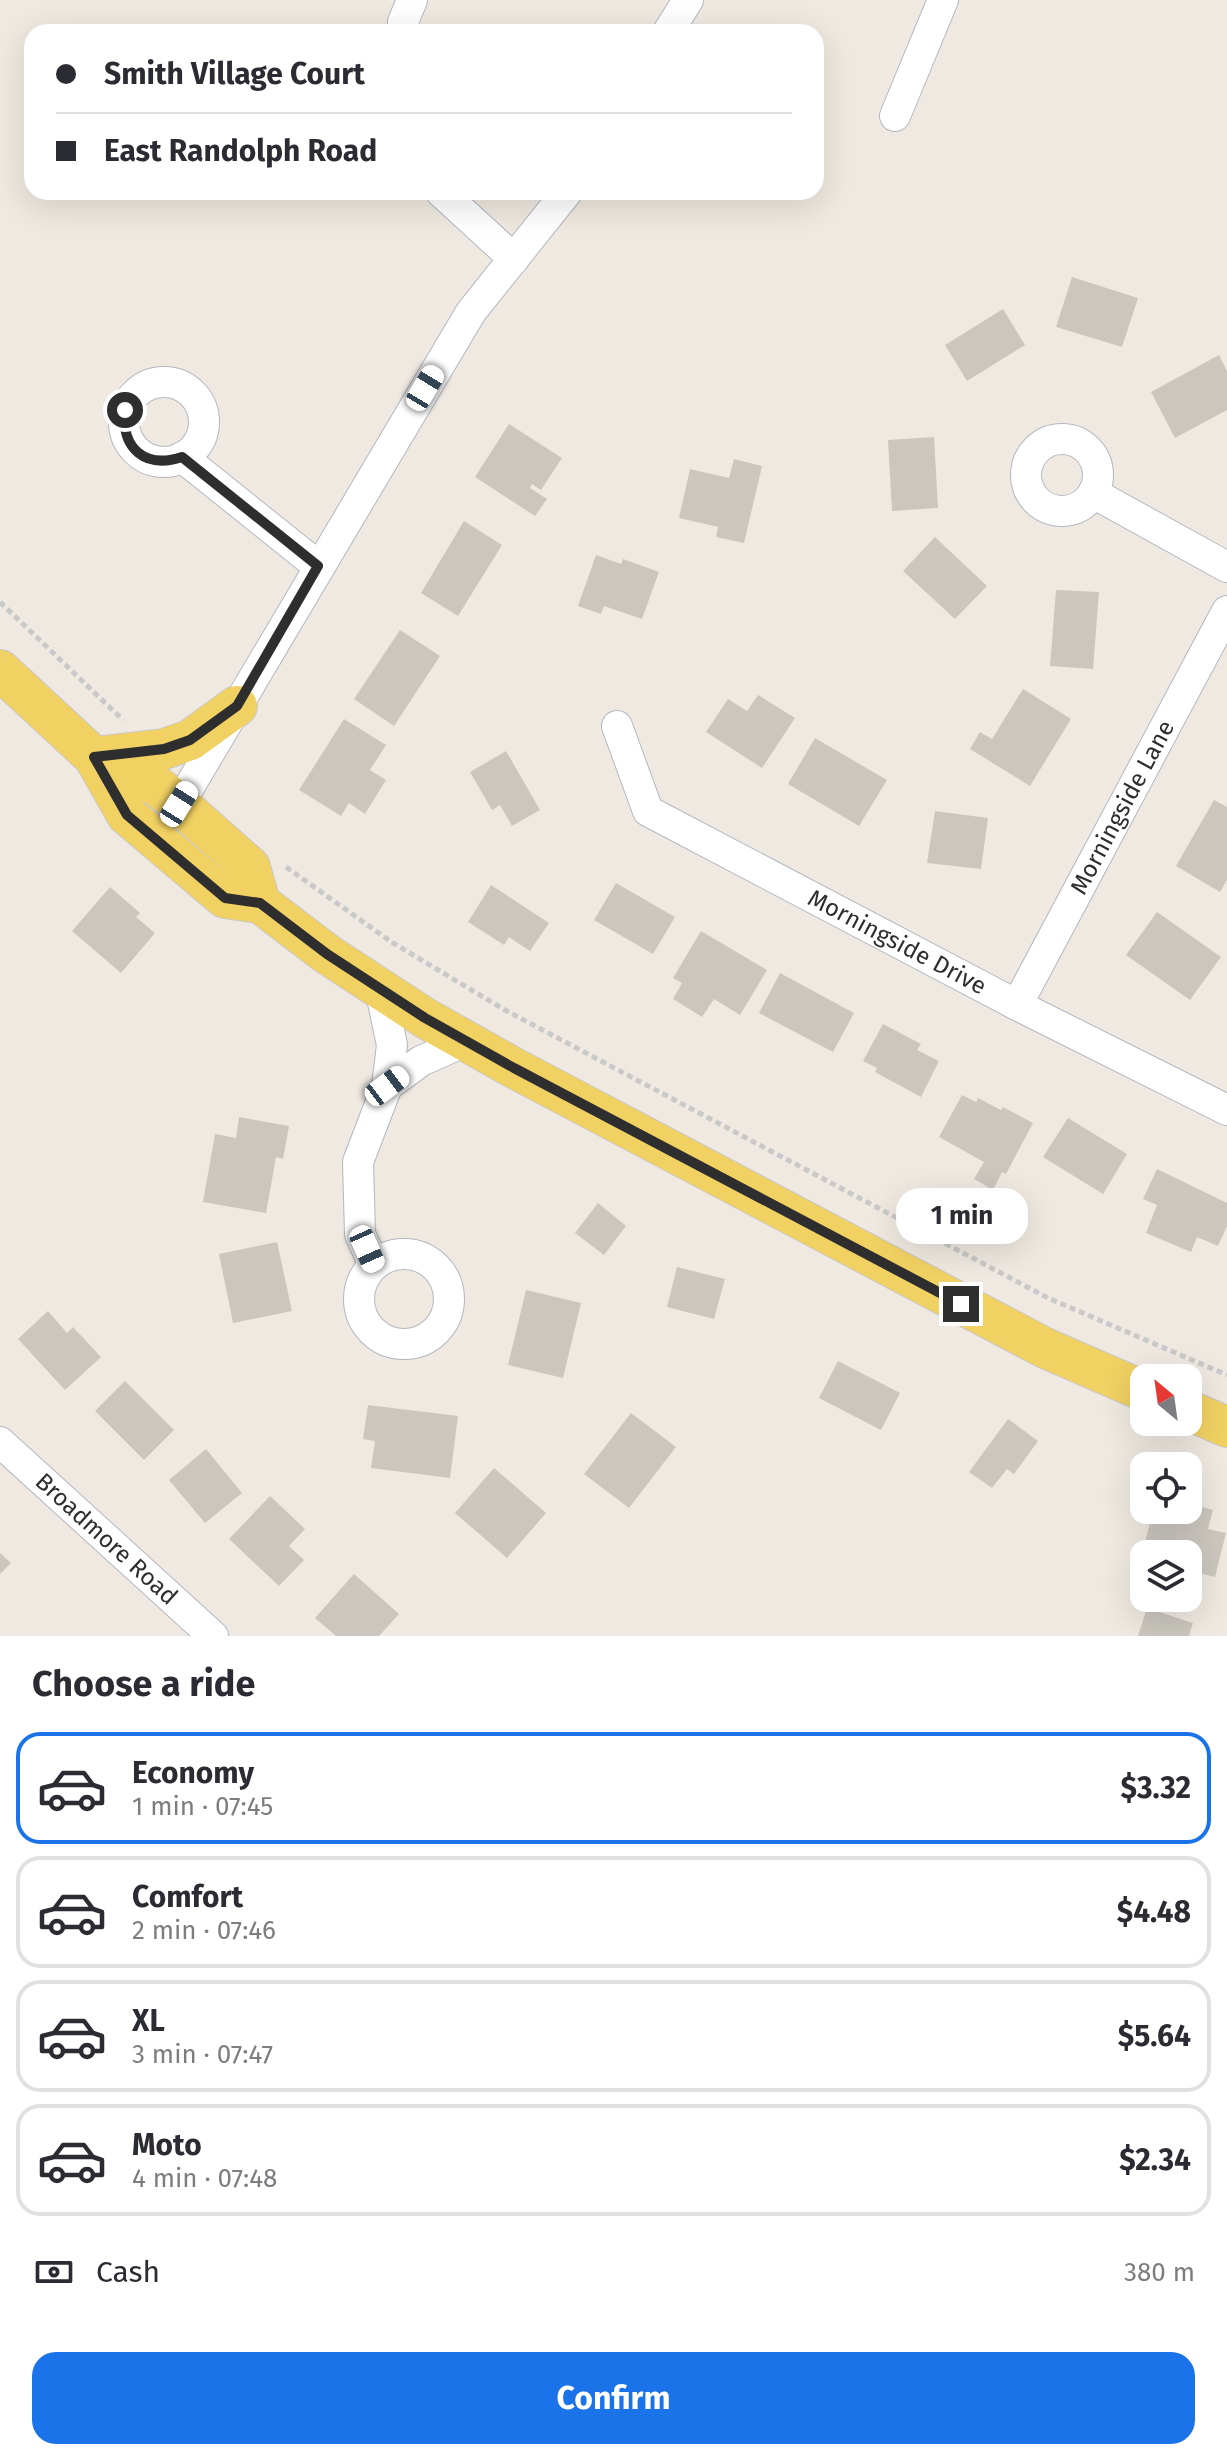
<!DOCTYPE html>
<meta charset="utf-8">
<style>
body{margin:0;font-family:"Fira Sans",sans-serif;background:#f2f2f3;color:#2b2b33;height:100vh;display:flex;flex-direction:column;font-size:30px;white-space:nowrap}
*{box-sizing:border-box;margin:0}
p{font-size:26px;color:#7c7c81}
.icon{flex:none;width:44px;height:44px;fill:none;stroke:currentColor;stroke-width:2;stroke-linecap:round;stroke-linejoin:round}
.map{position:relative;height:1636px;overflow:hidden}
.sheet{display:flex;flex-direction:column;background:#fff;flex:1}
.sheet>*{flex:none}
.top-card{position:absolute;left:24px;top:24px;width:800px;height:176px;border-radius:24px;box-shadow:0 8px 32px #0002;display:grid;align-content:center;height:176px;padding:0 32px;background:#fff}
.needle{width:52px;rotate:331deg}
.buttons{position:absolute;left:1130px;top:1364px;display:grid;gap:16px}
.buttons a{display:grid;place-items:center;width:72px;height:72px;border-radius:16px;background:#fff;box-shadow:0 8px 32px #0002;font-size:40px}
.end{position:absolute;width:36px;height:36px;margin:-18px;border:10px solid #2e2e2e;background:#fff;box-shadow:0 0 0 4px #fff}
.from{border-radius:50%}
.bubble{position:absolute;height:56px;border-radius:24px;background:#fff;box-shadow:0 8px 32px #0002;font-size:26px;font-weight:700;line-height:56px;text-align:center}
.car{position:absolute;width:24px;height:48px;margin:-24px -12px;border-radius:10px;box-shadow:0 0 6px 2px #0007;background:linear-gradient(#fff 24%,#345 0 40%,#fff 0 76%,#345 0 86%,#fff 0)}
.top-card b{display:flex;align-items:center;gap:28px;height:76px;font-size:30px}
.top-card b+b{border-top:2px solid #e1e1e2}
.top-card i{width:20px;height:20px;background:#2b2b33}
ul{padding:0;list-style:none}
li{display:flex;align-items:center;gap:24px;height:112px;margin:0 16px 12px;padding:0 16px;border:4px solid #e1e1e2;border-radius:24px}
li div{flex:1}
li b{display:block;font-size:30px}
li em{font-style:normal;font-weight:700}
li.on{border-color:#1a73e8}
li>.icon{width:72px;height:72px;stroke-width:1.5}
h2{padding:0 32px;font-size:36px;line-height:96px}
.pay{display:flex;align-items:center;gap:20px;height:88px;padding:0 32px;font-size:30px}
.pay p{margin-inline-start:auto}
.action{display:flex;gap:16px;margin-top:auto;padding:16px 32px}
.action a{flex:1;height:92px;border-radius:24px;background:#1a73e8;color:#fff;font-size:32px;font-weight:700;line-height:92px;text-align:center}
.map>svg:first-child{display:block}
.building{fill:#cbc7bf}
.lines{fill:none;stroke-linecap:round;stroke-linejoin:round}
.minor-casing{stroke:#b4b7c1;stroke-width:32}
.major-casing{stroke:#c9c9c9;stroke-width:42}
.path{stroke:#c9c9c9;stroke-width:5;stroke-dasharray:6 4;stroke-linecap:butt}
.minor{stroke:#fff;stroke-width:30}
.major{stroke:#f2d163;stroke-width:40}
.route{stroke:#2e2e2e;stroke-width:10}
.labels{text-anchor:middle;stroke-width:7;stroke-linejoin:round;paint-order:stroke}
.street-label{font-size:24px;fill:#2e2e2e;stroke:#fff}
</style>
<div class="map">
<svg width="1227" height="1636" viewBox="0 0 1227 1636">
<rect width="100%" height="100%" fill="#efe9e1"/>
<path class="building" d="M1072,277L1138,298L1122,347L1056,327Z
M1003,309L1025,345L967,381L945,345Z
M1219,355L1227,371V410L1175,438L1151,392Z
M509,424L562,458L541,490L532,484L530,488L547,499L535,516L475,477Z
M934,437L938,508L892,511L888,440Z
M734,459L762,466L744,543L716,537L718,527L679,518L690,469L729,478Z
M464,521L502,545L458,616L421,593Z
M935,537L987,586L955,619L903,571Z
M596,555L621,564L623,559L659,572L642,619L604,606L601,614L578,606Z
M1056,590L1099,592L1093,669L1050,666Z
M400,630L440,656L394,726L354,699Z
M1023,689L1071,719L1030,786L970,749L980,732L992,739Z
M758,695L795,718L762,768L706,732L728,699L747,711Z
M344,719L386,745L370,770L386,780L365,814L349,803L341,816L299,790Z
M815,738L887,780L859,826L788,784Z
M506,751L540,810L512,826L500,805L492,810L470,772Z
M1214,800L1227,807V880L1220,892L1176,866Z
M935,811L988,818L981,869L927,863Z
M616,883L675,917L653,954L594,920Z
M491,885L549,923L530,951L509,937L504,945L468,922Z
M110,887L140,913L136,917L155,933L121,973L72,931Z
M1157,912L1221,957L1190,1000L1126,955Z
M701,931L767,970L740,1015L714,999L702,1017L673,999L682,983L673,978Z
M780,973L854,1013L833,1052L759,1013Z
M883,1024L921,1044L917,1050L939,1061L921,1097L875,1072L877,1068L863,1061Z
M962,1095L976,1102L978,1098L1001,1110L1003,1107L1033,1123L1006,1174L1002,1172L993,1190L974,1179L984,1162L939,1137Z
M239,1117L289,1126L283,1159L276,1157L266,1213L203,1202L215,1134L236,1138Z
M1068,1118L1127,1154L1103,1194L1043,1157Z
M1157,1169L1227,1203V1226L1218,1246L1197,1237L1191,1252L1146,1233L1157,1205L1143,1199Z
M598,1203L626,1226L604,1255L575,1233Z
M277,1242L292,1311L233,1323L219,1254Z
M677,1267L725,1279L714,1319L667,1307Z
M526,1290L581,1303L563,1378L508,1365Z
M48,1311L67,1333L73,1327L101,1357L65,1390L18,1339Z
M838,1361L900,1393L881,1430L819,1398Z
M125,1381L174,1430L144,1460L95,1411Z
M368,1405L458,1416L450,1478L371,1468L375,1441L363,1439Z
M631,1413L676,1447L629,1508L584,1474Z
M1008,1419L1038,1441L1014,1474L1007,1469L992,1488L969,1472Z
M206,1449L242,1493L205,1523L169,1480Z
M494,1468L546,1513L507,1558L455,1513Z
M270,1496L305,1529L289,1546L304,1560L279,1586L229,1539Z
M1188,1503L1213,1510L1208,1529L1226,1533L1215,1577L1188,1570V1554H1142L1151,1519L1166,1523L1169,1510H1188Z
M0,1553L11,1563L0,1574Z
M354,1574L399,1614L379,1636H336L315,1618Z
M1147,1608L1193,1623L1189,1636H1138Z"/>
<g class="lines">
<defs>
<g id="minor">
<path d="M403,32V22L412,0"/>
<path d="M668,32L688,0"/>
<path d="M895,116L943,0"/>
<path d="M441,192L514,259"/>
<circle cx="164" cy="422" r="40"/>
<circle cx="1062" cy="475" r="36"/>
<path d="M182,457L318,566"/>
<path d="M1093,493L1227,567"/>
<path id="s1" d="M617,726L648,811L1017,1005L1227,1110"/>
<path d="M179,804L471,312L567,192"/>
<path id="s2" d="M1017,1005L1227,611"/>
<path d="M387,1086L421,1061L466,1041"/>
<circle cx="404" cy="1299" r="45"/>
<path d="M374,1265L360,1234L358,1162L387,1086L392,1045L380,988"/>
<path id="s3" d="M0,1442L213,1636"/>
</g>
<path id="major" d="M0,670L94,757L127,815L225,898L260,903L327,954L425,1018L514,1068L1045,1348L1144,1391
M94,757L157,786L179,804L250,867L260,903
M94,757L164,749L190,740L237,706
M1188,1410L1227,1427"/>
</defs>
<use href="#minor" class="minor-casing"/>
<use href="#major" class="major-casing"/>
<path class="path" d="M0,602L123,720
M286,867L393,943L505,1010L1048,1298L1227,1375"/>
<use href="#minor" class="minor"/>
<use href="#major" class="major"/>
</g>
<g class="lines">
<path class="route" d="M125,410C121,449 145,469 182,457L318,566L237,706L190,740L164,749L94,757L127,815L225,898L260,903L327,954L425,1018L514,1068L961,1304"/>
</g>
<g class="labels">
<g class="street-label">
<text dy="8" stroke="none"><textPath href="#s2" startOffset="224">Morningside Lane</textPath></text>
<text dy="8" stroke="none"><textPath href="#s1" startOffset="372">Morningside Drive</textPath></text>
<text dy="8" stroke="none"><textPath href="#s3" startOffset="144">Broadmore Road</textPath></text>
</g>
</g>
</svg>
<div class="buttons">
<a><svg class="needle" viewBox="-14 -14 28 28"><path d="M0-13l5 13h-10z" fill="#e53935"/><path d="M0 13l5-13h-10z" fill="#7c7c81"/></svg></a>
<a><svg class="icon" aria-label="locate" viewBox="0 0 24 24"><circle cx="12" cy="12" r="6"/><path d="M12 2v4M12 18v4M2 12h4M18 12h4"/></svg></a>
<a><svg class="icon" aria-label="layers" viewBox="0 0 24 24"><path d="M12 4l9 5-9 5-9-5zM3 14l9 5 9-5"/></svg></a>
</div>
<i class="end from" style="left:125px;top:410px"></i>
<i class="end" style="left:961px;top:1304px"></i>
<div class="bubble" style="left:896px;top:1188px;width:132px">1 min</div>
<i class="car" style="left:425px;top:388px;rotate:31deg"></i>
<i class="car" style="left:179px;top:804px;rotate:32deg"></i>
<i class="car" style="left:387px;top:1086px;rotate:53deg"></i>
<i class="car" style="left:367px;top:1249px;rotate:156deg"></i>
<div class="top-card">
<b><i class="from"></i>Smith Village Court</b>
<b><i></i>East Randolph Road</b>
</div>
</div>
<section class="sheet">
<h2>Choose a ride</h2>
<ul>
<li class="on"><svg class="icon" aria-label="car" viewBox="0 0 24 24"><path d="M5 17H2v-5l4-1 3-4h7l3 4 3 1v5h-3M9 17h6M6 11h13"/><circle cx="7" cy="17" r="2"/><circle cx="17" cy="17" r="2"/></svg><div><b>Economy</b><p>1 min · 07:45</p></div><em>$3.32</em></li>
<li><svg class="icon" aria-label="car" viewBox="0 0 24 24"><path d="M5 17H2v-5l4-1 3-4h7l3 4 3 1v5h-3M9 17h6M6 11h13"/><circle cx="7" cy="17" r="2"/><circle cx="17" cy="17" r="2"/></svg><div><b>Comfort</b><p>2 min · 07:46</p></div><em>$4.48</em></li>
<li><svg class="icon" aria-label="car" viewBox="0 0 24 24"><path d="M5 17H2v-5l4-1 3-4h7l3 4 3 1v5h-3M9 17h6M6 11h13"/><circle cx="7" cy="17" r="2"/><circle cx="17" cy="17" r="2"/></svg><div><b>XL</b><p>3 min · 07:47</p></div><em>$5.64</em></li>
<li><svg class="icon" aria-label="car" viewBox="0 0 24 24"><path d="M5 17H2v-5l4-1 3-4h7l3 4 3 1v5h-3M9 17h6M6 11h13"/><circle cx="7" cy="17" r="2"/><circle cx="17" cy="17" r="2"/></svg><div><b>Moto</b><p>4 min · 07:48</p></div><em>$2.34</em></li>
</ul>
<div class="pay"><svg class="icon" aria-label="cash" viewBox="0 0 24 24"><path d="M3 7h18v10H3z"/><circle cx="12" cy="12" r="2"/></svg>Cash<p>380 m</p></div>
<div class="action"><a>Confirm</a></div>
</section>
